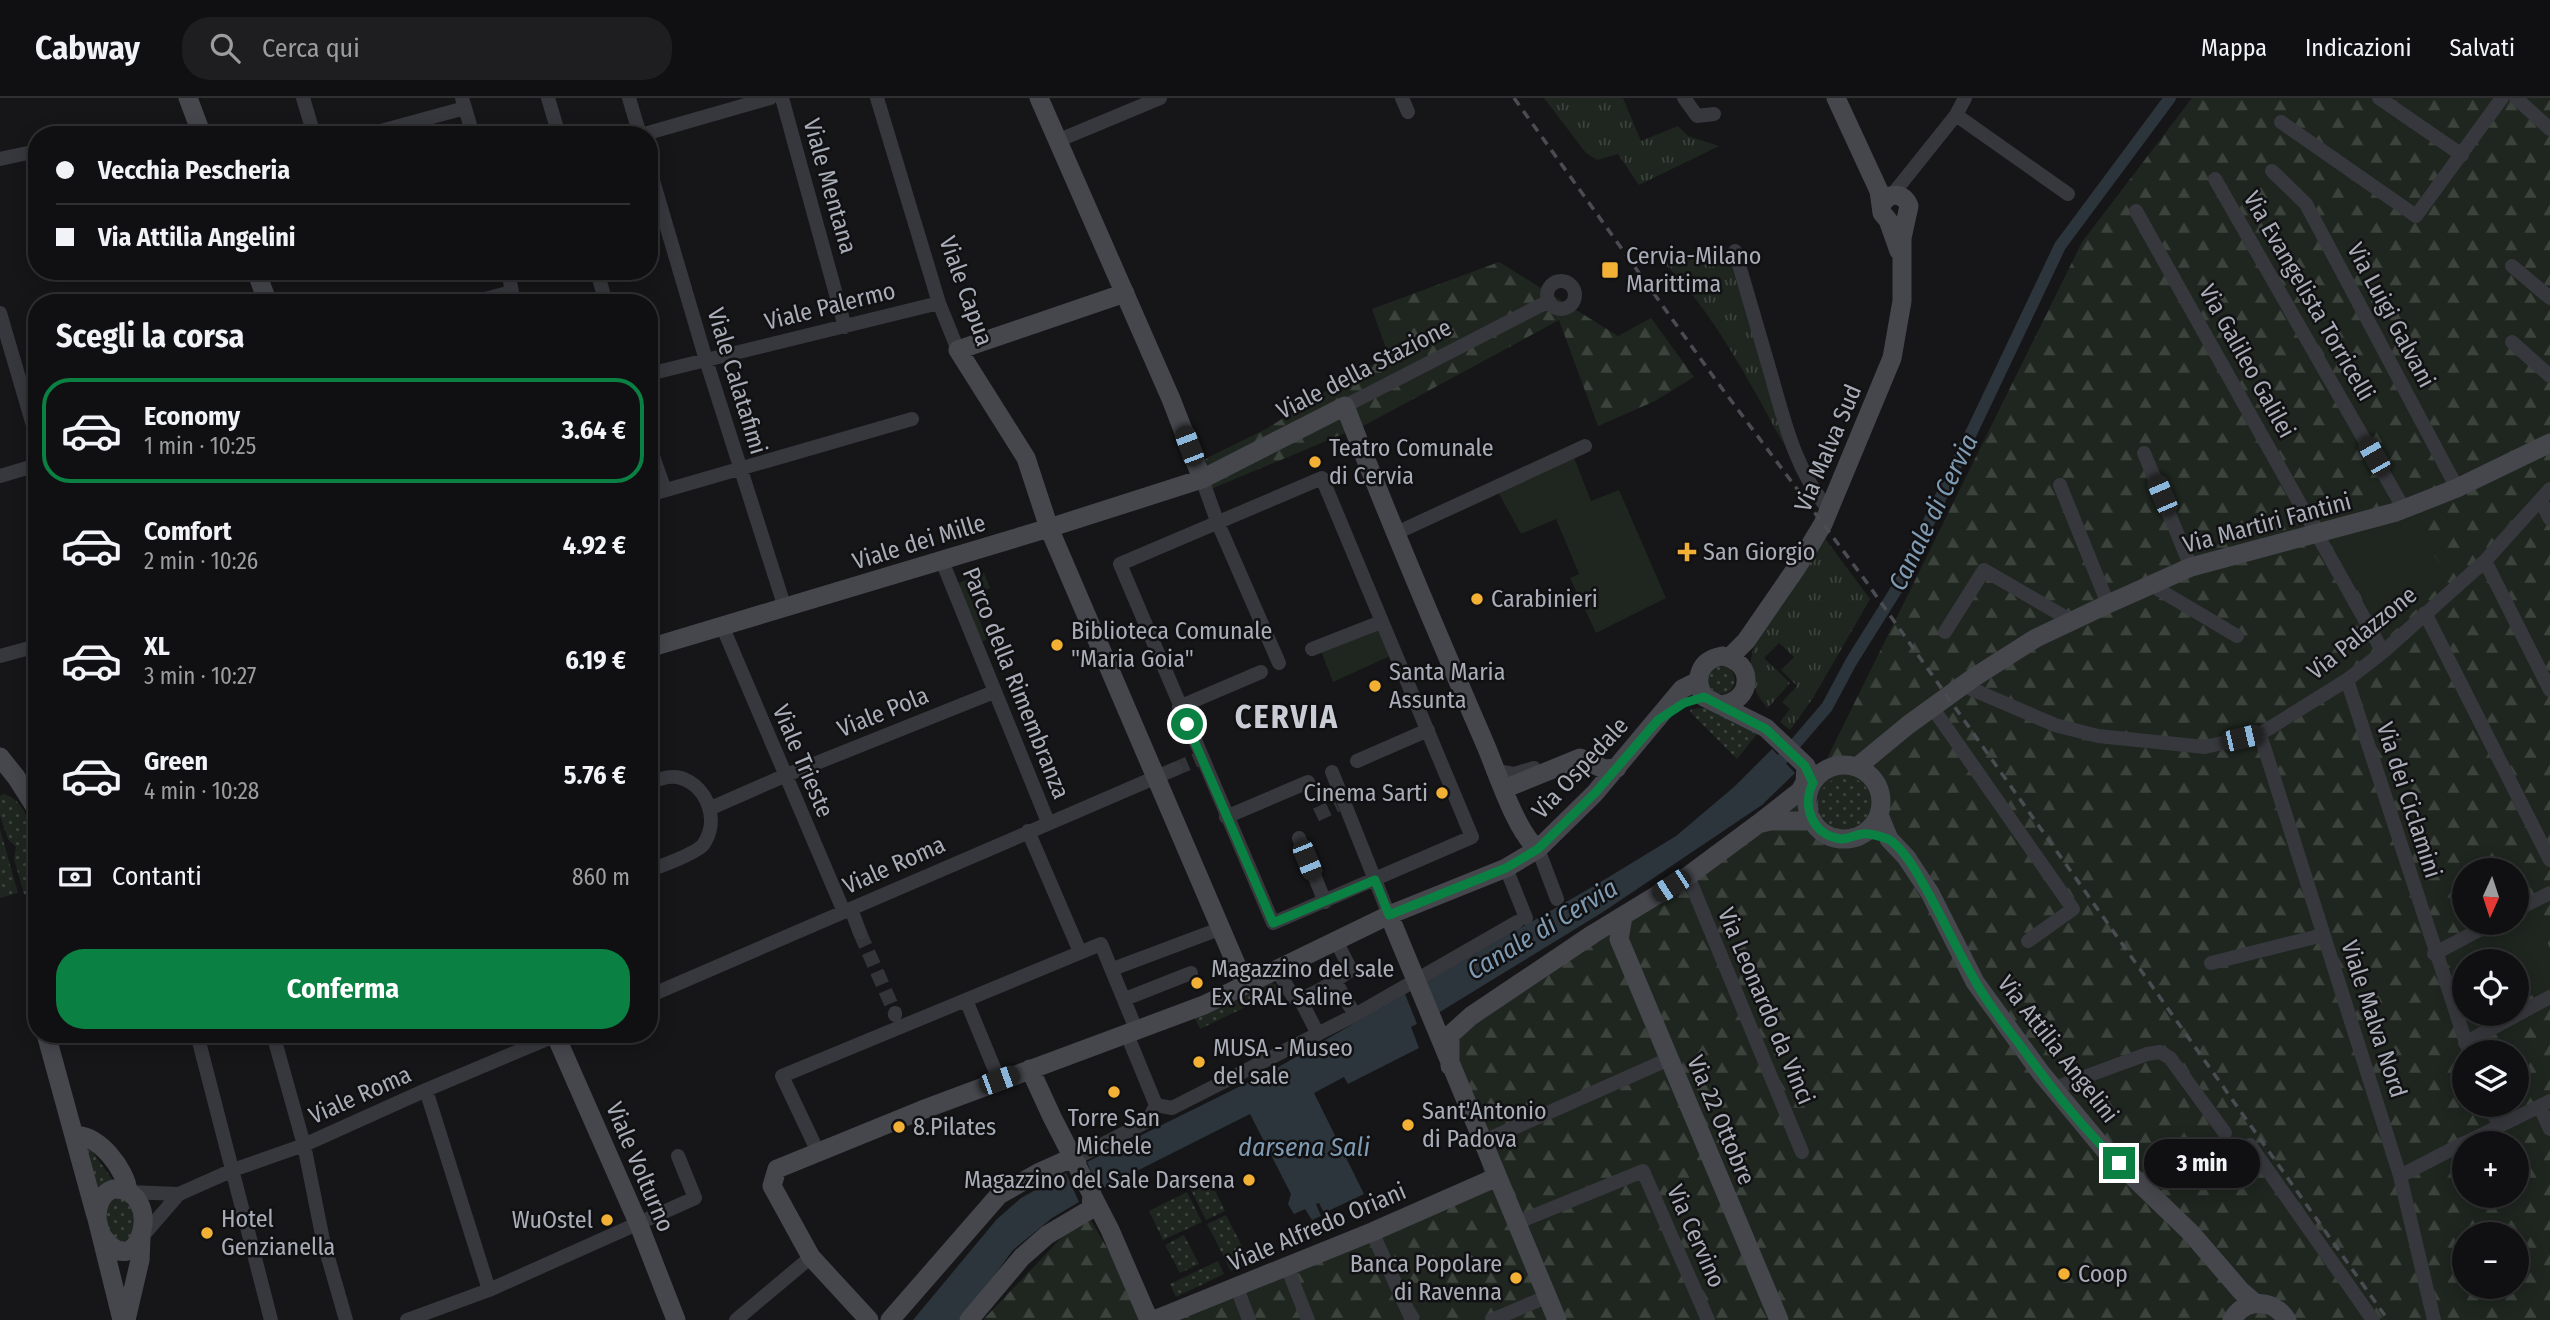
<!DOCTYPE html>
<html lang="it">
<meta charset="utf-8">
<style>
body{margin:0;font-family:"Fira Sans Condensed",sans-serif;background:#1e1e20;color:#f1f3f6;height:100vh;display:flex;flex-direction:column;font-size:26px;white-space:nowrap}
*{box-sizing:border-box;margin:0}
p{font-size:23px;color:#9c9d9f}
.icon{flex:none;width:38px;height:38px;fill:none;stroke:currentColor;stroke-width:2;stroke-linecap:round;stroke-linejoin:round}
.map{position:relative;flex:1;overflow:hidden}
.sheet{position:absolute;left:28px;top:196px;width:630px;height:749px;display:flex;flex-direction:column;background:#101012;border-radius:28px;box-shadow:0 4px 18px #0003,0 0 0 2px #303032}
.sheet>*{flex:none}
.guide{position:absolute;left:28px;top:28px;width:630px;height:154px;border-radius:28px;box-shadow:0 4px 18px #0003,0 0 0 2px #303032;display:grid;align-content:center;height:154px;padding:0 28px;background:#101012}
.needle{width:46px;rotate:183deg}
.tools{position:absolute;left:2452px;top:760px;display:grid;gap:14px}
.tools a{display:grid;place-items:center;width:77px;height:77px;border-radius:50%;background:#101012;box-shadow:0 4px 18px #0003,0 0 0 2px #303032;font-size:35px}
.end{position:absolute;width:32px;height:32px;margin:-16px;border:9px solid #0b8043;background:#fff;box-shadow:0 0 0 4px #fff}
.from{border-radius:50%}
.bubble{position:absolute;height:49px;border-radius:24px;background:#101012;box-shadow:0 4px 18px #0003,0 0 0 2px #303032;font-size:23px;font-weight:700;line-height:49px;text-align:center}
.car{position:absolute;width:21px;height:42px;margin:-21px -10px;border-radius:9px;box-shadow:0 0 5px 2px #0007;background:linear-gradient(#222 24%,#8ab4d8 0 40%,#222 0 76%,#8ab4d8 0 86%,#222 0)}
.guide b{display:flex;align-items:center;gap:24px;height:66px;font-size:26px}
.guide b+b{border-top:2px solid #303032}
.guide i{width:18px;height:18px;background:#f1f3f6}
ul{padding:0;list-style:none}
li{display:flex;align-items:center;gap:21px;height:105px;margin:0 14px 10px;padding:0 14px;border:4px solid transparent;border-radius:28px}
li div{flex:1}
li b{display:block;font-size:26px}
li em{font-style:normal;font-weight:700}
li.current{border-color:#0b8043}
li>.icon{width:63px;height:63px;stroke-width:1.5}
h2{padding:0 28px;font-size:32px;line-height:84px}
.pay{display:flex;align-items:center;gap:18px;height:77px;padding:0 28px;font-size:26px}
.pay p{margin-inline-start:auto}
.button{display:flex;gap:14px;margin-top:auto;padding:14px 28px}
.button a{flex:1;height:80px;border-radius:28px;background:#0b8043;color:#fff;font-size:28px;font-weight:700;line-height:80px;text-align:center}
header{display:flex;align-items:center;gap:42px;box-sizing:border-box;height:98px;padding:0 35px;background:#101012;border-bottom:2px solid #303032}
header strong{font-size:33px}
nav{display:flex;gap:38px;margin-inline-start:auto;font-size:24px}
.search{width:490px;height:63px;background:#1e1e20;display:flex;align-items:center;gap:18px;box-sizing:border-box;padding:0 24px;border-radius:28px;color:#9c9d9f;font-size:26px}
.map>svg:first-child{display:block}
.grass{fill:url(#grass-tufts)}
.forest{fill:url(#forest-firs);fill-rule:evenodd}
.park{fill:#1e261f}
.garden{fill:url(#garden-dots)}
.water{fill:#2c353c}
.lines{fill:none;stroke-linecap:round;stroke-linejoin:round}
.canal{stroke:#2c353c;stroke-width:12}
.street-tunnel{stroke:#333438;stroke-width:14;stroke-dasharray:14 7;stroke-linecap:butt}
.street{stroke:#37383d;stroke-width:14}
.secondary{stroke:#45474d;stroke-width:19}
.rail{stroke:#4a4c52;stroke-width:3.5;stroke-dasharray:9 7;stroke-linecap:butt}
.route{stroke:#0b8043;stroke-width:9}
.poi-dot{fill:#f2b134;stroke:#111113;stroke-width:2.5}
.labels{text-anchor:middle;stroke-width:5;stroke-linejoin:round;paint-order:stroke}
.street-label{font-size:24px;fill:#a8adb8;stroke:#111113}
.poi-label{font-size:24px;fill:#a8adb8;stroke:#111113;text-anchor:start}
.water-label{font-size:26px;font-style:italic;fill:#7f9bb3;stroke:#111113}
.district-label{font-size:32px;font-weight:bold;letter-spacing:2px;fill:#c9ccd4;stroke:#111113}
</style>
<header>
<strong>Cabway</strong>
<div class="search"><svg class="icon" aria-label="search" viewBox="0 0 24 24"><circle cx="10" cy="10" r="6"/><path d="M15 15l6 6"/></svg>Cerca qui</div>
<nav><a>Mappa</a><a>Indicazioni</a><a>Salvati</a></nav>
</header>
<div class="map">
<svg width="2550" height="1222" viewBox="0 0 2550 1222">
<defs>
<pattern id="grass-tufts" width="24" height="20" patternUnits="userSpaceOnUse" patternTransform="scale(1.75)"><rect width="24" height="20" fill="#1e261f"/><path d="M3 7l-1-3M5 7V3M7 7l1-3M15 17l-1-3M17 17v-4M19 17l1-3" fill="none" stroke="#3c433d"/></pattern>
<pattern id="forest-firs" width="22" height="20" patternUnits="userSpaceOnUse" patternTransform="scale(1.75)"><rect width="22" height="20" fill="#1e261f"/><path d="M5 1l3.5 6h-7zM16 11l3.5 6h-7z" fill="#3c433d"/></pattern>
<pattern id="garden-dots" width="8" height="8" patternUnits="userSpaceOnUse" patternTransform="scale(1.75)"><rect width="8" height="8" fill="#1e261f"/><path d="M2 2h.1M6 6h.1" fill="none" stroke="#3c433d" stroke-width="1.8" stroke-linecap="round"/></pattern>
</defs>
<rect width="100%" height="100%" fill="#161618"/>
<path class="grass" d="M1544,0H1623L1641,43L1678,28L1688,38L1719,48L1639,87L1618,56L1597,62L1586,55Z
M1727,151L1786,349C1776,334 1768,317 1759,301C1732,253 1704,205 1664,165Z
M1824,439L1870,501L1813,600L1790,632L1780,624L1790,611L1782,604L1797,588L1781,572L1794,559L1779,545L1764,560L1790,585L1768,610C1751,593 1746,568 1755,546Z"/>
<path class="forest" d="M2192,0H2550V1222H1154L1486,1084L1450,937L1808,699L2082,144ZM2464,772H2516V824H2464ZM2464,863H2516V915H2464ZM2464,954H2516V1006H2464ZM2464,1045H2516V1097H2464ZM2464,1136H2516V1188H2464Z
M1499,164L1618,238L1651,220L1694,279L1655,303L1598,328L1559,222L1367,326L1211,391L1205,361L1266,331L1346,280L1389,259L1372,211Z
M1086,1114L1149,1222H983Z"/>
<path class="park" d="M1573,357L1591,403L1619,392L1666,500L1596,535L1570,480L1579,476L1556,421L1521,436L1497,392Z
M2406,417L2449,479L2386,541L2361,499L2365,497L2360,486L2355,488L2329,442Z
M984,475L990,490L970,498L987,541L981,544L958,485Z
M1378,529L1390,558L1333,584L1321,553Z
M2528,810L2550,850V888L2517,905L2516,863H2464V912L2445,854L2501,824H2516L2517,816Z"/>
<path class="garden" d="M1707 582a14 14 0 1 1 28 0a14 14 0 1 1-28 0Z
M1699,610H1709L1758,635L1737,661L1691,615L1690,612Z
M1818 706a27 27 0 1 1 54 0a27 27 0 1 1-54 0Z
M3,696C37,703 37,769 37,796L28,799L24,796L14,761L16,749L8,741L0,718V698Z
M0,731L18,795L0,800Z
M1269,883L1276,887L1279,893L1200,931L1194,918Z
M84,1042L115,1085L96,1094Z
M1210,1082L1225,1113L1206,1122L1191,1092Z
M1187,1094L1202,1124L1163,1142L1149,1113Z
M122,1098C136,1110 134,1124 133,1141L117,1146C106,1133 104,1120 106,1104Z
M1226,1117L1250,1164L1231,1173L1207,1126Z
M1184,1137L1199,1166L1180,1175L1165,1147Z
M1218,1163L1224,1176L1176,1199L1170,1186Z"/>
<path class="water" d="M1772,651L1795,675L1762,707L1603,814L1435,917L1421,884L1459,865L1594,788L1676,738L1734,689Z
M1405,896L1417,926L1411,929L1419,950L1348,986L1344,979L1314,995L1364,1096L1324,1115L1319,1105L1316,1106L1321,1118L1312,1122L1305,1111L1294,1116L1288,1106L1291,1096L1250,1016L1099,1092L1087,1064L1275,971Z
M1066,1075L1079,1104L1052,1120L1013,1152L961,1222H913L997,1121L1021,1100Z"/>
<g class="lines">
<path class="canal" d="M1771,674L1827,609L1851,564L1898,489L2060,148L2170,0"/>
<path class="street-tunnel" d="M1175,671L1196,662
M1316,717L1337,707
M860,835L895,915"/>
<path class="street" d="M303,0L314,37
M462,0L473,37
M548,0L559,37
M629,0L640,37
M782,0L845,229
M877,0L939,205L958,252
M1402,0L1408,14
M1684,0L1697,18L1714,16
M2379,0L2462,57
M2516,0L2550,31
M1956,17L2068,96
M2281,24L2416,118L2502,0
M366,37L465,10
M641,37L770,0
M1057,43L1160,0
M0,61L37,53
M649,69L706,262L785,510
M2272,73L2306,106L2457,390
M2215,81L2404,411
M1892,97L1956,17L1965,0
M2136,113L2383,554
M1735,153C1747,193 1758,233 1770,273C1784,322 1795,372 1829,412
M2512,168L2550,200
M597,173L606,205
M1547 197a14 14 0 1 1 28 0a14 14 0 1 1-28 0Z
M469,205L512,194L508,173
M0,215L37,341
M2512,244L2550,278
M649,276L939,205
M1345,308L1549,203
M649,347L665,392
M2144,355L2191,469
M0,378L37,367
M1322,380L1472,739L1273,825L1120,466Z
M1202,381L1217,423L1279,565
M2060,387L2108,506
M649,397L912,321
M2541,403L2550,421
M1394,436L1585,348
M942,463L1048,724
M2485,463L2550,592
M2151,487L2237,538
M2425,515L2550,762
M723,530L844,814
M1945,534L1984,472L2072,523
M1312,551L1381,524
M0,558L37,548
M2347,582L2469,954
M1967,589L2055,627L2098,638L2205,649L2260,636L2347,582L2383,554L2485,463L2550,391
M1179,609L1261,574
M1932,609L2073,811L2028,843
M2260,636L2400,1078L2434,1222
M1357,663L1428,632
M1497,673L1514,676L1534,670
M1332,674L1389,817
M649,685C658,681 671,677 681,680C708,689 720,723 703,747C696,755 660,769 649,772
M711,710L784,678L994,594
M1226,719L1308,684
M1028,733L1080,854
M1299,740L1325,804
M1538,751L1557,801
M1506,770L1526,820
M1688,778L1802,1054
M851,811L860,835
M2516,812L2550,795
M2434,856L2494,824
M2211,865L2323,837
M1118,869L1222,830
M1277,872L1294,900C1309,902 1338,881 1351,872L1335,841
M1335,883L1355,917
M649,898L1175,671
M1125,901L1191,875
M1300,901L1318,936
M966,902L999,982
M895,915V917
M1126,934L1156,1007
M197,936L271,1222
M273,936L304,1047L323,1142L346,1222
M2465,945L2550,899
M426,992L489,1192
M2054,992L2065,986L2147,956L2160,954L2170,960L2225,1035
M2490,1006L2499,1028
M1156,1007L1172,1010L1355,917L1517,824
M2540,1009L2550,1031
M1482,1044L1669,961
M2465,1045L2550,1003
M2250,1047L2373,1222
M818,1054L782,978L1101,846L1136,931
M1074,1061L1148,1023L1156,1007
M2400,1078L2464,1045
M128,1094L179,1096
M1516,1125L1643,1073L1708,1222
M1372,1134L1412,1222
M141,1140L179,1096L233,1072L304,1047L426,992L559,936
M1287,1169L1308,1222
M1237,1190L1249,1222
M407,1222L489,1192L695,1100L678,1058
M736,1222L811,1159
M1492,1222L1546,1199"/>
<path class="secondary" d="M188,0L202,37
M1039,0L1171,301L1202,381
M1836,0L1879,93L1882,115L1888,122L1899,153
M256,173L268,205
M1125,195L958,252L1026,360L1049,430L1245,887
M649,550L1049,430L1202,381L1345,308C1389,423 1437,535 1486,648C1497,674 1517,736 1538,751
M1730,559L1746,543L1797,469L1823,426L1892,260L1902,203V140L1909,108C1904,95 1890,93 1882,106
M1720,607C1754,604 1755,563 1722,558C1700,562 1693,580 1704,599L1766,630L1806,668L1811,680
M0,659L16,679L37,712
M1807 704a37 37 0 1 1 74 0a37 37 0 1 1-74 0Z
M1857,669L1908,627L1973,580L2036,540L2108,506L2191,469L2396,414L2457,390L2550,345
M1504,691L1580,660L1604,671L1617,670
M1879,717L1889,741L1906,759L1930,795L1975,884L2041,975L2104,1051L2191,1135L2241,1193L2255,1205
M1758,726L1770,723H1813
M1389,817L1557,1222
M1623,819L1619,841L1779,1222
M46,936L96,1118
M555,936L639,1127L676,1222
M1450,968V937L1471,918L1593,836L1688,778L1758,726L1800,693L1805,684L1806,668
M1030,971L1052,1019L1110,1132L1149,1222
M75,1038C98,1035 127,1073 128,1094
M101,1136C139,1194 167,1089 113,1091C100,1096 97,1108 97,1121L122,1222
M126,1222L140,1162L141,1140
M869,1222L811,1159L772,1088L777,1071L922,1012L1204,907L1389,817L1506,770L1538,751L1595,695L1682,591L1698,583
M890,1222L999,1097L1038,1075L1067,1062L1077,1066
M969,1222L1022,1159L1047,1137L1091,1111L1092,1096
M1154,1222L1372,1134L1497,1079
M2232,1222C2245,1199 2274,1201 2287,1222"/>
<path class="rail" d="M1514,0L1715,281L1865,482L2388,1222"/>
</g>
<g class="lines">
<path class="route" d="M1187,626L1273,825L1375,782L1389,817L1506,770L1538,751L1595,695L1658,622L1684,605L1704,599L1766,631L1805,668L1813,685C1801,708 1813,738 1841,741C1849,741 1855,737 1862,736C1868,735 1882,739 1888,741C1896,745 1905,757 1910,764C1935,802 1951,842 1974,881C1987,905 2004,926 2020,947C2050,988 2082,1030 2119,1065"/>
</g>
<g class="poi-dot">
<rect x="1601" y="163" width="18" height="18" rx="3.5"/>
<circle cx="1315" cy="364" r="7"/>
<path d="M1683.5 443.5h7v7h7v7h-7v7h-7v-7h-7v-7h7z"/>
<circle cx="1477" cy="501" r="7"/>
<circle cx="1057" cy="547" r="7"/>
<circle cx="1375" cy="588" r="7"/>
<circle cx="1442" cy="695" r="7"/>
<circle cx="1197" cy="885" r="7"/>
<circle cx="1199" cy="964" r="7"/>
<circle cx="1114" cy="994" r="7"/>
<circle cx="1408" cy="1027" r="7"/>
<circle cx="899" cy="1029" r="7"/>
<circle cx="1249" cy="1082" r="7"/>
<circle cx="607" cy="1122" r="7"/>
<circle cx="207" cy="1135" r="7"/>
<circle cx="2064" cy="1176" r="7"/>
<circle cx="1516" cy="1180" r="7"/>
</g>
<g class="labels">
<g class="street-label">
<text transform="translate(830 88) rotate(74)" y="8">Viale Mentana</text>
<text transform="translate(966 193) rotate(70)" y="8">Viale Capua</text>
<text transform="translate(2309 198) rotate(60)" y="8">Via Evangelista Torricelli</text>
<text transform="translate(830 208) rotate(-14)" y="8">Viale Palermo</text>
<text transform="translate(2391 217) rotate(62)" y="8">Via Luigi Galvani</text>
<text transform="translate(2247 263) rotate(61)" y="8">Via Galileo Galilei</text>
<text transform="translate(1364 271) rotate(-27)" y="8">Viale della Stazione</text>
<text transform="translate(737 283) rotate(73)" y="8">Viale Calatafimi</text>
<text transform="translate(1828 350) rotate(-67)" y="8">Via Malva Sud</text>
<text transform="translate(2267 425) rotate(-15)" y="8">Via Martiri Fantini</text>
<text transform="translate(919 444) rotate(-17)" y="8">Viale dei Mille</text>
<text transform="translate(2362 535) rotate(-39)" y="8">Via Palazzone</text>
<text transform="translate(1016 585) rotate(68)" y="8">Parco della Rimembranza</text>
<text transform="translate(883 614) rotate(-22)" y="8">Viale Pola</text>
<text transform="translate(803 663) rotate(67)" y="8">Viale Trieste</text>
<text transform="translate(1580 670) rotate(-47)" y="8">Via Ospedale</text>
<text transform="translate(2409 702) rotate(72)" y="8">Via dei Ciclamini</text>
<text transform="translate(894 767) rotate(-24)" y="8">Viale Roma</text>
<text transform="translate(1766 908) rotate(67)" y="8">Via Leonardo da Vinci</text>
<text transform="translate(2374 921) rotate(72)" y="8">Viale Malva Nord</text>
<text transform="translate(2058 951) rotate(52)" y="8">Via Attilia Angelini</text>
<text transform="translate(360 997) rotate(-24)" y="8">Viale Roma</text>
<text transform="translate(1721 1022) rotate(67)" y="8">Via 22 Ottobre</text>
<text transform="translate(640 1069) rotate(67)" y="8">Viale Volturno</text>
<text transform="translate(1317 1129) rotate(-23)" y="8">Viale Alfredo Oriani</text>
<text transform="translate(1696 1138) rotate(66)" y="8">Via Cervino</text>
</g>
<g class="poi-label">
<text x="1626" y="166">Cervia-Milano<tspan x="1626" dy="28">Marittima</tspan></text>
<text x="1329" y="358">Teatro Comunale<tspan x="1329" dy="28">di Cervia</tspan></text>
<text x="1703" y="462">San Giorgio</text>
<text x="1491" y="509">Carabinieri</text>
<text x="1071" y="541">Biblioteca Comunale<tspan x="1071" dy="28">"Maria Goia"</tspan></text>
<text x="1389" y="582">Santa Maria<tspan x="1389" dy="28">Assunta</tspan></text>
<text x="1428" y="703" text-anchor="end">Cinema Sarti</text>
<text x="1211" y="879">Magazzino del sale<tspan x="1211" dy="28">Ex CRAL Saline</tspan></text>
<text x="1213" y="958">MUSA - Museo<tspan x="1213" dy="28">del sale</tspan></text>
<text x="1422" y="1021">Sant'Antonio<tspan x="1422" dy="28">di Padova</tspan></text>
<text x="1114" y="1028" text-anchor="middle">Torre San<tspan x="1114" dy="28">Michele</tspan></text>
<text x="913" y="1037">8.Pilates</text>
<text x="1235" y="1090" text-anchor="end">Magazzino del Sale Darsena</text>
<text x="221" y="1129">Hotel<tspan x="221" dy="28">Genzianella</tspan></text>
<text x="593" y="1130" text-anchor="end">WuOstel</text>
<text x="1502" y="1174" text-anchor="end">Banca Popolare<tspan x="1502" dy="28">di Ravenna</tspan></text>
<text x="2078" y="1184">Coop</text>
</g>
<g class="water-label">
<text transform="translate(1933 414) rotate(-64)" y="9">Canale di Cervia</text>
<text transform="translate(1542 831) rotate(-31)" y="9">Canale di Cervia</text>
<text x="1304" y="1058">darsena Sali</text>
</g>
<g class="district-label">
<text x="1287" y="630">CERVIA</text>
</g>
</g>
</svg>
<div class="tools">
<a><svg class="needle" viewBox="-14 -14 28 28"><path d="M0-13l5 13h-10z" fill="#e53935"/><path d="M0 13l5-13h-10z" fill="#9c9d9f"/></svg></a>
<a><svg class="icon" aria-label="locate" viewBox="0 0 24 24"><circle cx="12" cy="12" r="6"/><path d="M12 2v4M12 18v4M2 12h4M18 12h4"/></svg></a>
<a><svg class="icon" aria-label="layers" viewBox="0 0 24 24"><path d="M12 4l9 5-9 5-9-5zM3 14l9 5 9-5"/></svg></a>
<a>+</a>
<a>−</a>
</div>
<i class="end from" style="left:1187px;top:626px"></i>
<i class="end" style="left:2119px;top:1065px"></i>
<div class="bubble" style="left:2144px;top:1041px;width:116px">3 min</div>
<i class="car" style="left:1189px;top:348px;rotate:339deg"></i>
<i class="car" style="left:2374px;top:358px;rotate:330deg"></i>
<i class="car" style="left:2162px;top:397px;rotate:337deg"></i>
<i class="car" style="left:2242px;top:640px;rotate:77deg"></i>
<i class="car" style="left:1307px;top:762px;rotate:158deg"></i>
<i class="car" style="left:1671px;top:788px;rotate:237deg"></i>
<i class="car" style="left:999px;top:982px;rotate:70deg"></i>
<div class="guide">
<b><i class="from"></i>Vecchia Pescheria</b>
<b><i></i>Via Attilia Angelini</b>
</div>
<section class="sheet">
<h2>Scegli la corsa</h2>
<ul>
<li class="current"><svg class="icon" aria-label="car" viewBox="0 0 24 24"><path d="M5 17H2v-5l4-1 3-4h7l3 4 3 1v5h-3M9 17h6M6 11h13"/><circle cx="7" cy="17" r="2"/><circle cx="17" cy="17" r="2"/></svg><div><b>Economy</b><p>1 min · 10:25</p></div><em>3.64 €</em></li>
<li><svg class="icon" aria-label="car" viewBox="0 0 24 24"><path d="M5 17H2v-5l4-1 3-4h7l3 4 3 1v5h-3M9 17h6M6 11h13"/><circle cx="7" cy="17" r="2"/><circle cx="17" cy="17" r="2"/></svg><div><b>Comfort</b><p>2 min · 10:26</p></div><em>4.92 €</em></li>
<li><svg class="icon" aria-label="car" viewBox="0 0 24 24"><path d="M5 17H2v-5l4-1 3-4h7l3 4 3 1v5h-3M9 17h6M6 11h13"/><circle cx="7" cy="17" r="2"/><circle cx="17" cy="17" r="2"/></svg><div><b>XL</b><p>3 min · 10:27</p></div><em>6.19 €</em></li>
<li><svg class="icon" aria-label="car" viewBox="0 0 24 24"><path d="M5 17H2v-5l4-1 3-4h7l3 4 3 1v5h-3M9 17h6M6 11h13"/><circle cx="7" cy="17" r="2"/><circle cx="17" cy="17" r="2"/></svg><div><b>Green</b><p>4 min · 10:28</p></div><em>5.76 €</em></li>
</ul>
<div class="pay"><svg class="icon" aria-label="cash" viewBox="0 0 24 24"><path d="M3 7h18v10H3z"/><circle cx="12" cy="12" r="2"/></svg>Contanti<p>860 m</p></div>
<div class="button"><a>Conferma</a></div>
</section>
</div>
